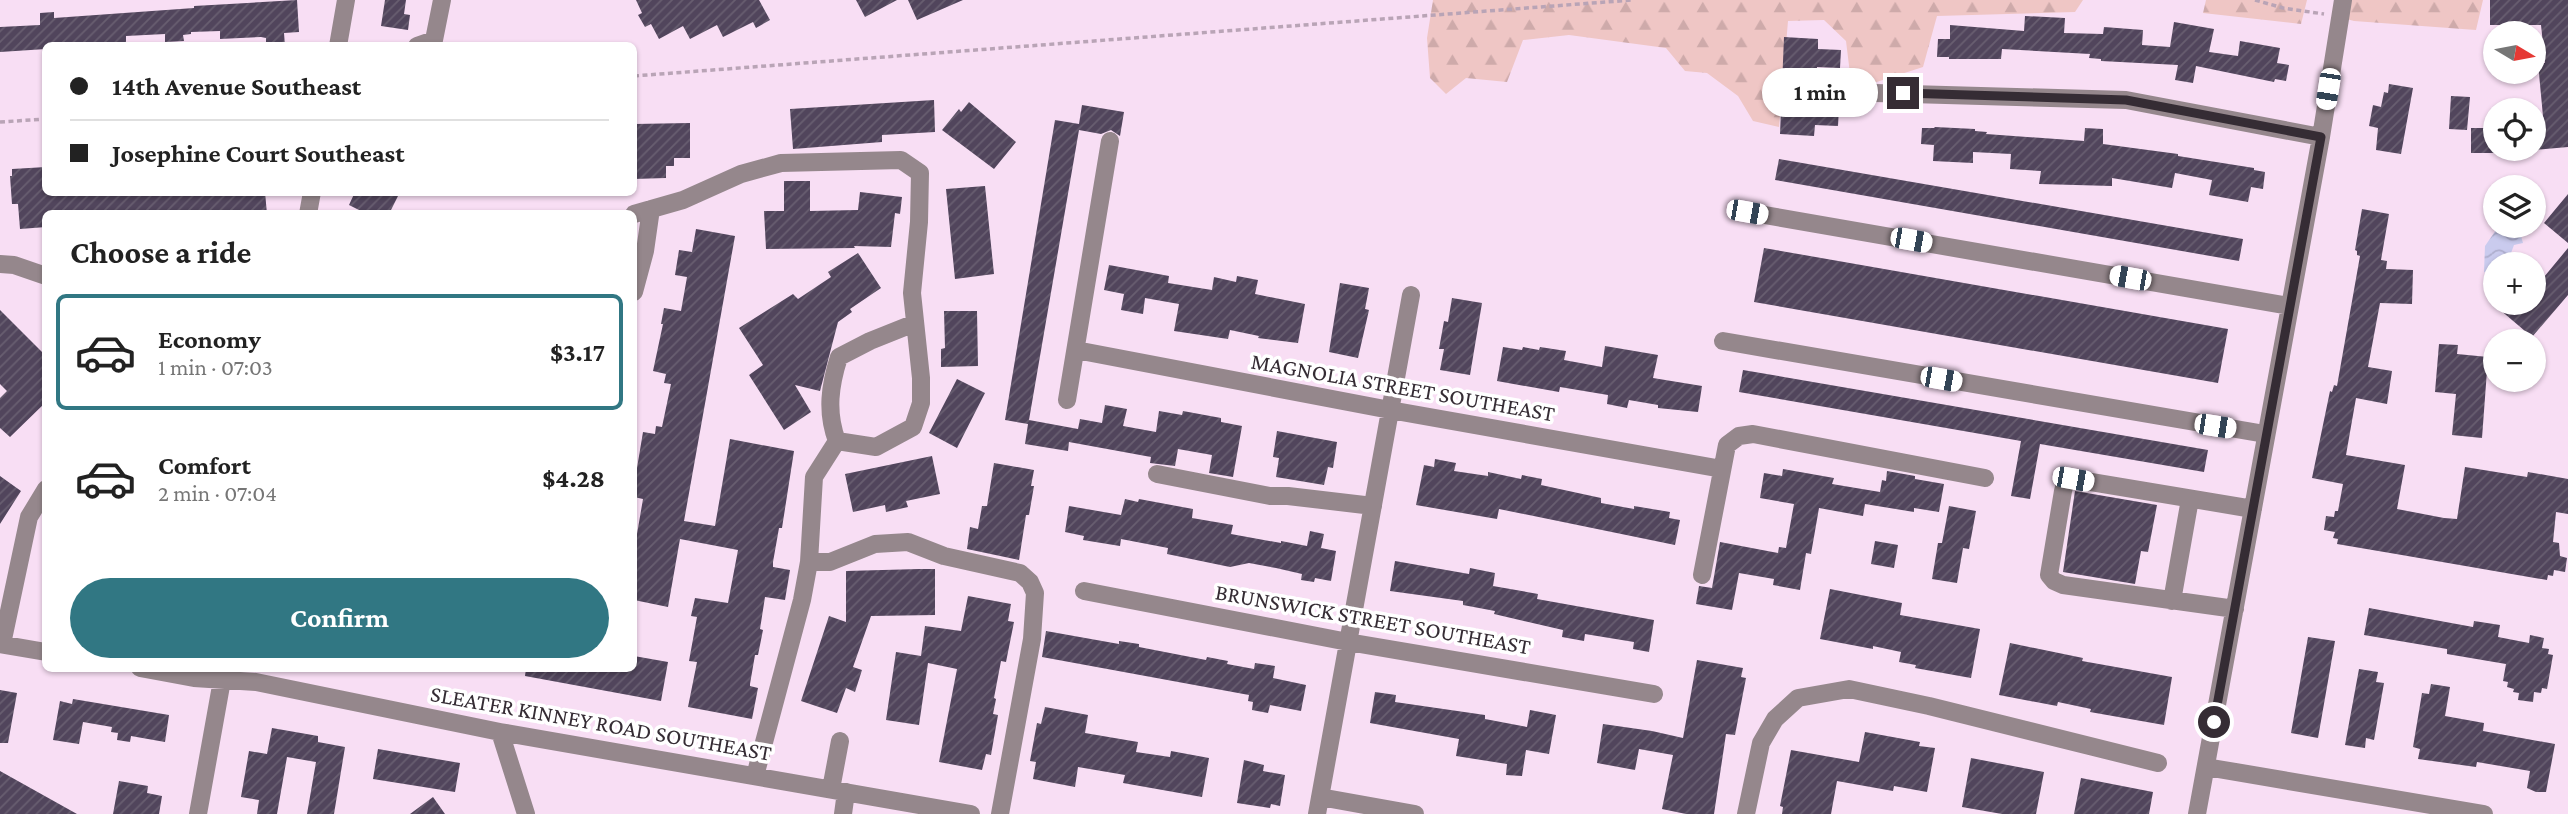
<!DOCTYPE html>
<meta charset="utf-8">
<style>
body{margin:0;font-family:"Crimson Pro",serif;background:#f2f2f2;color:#222;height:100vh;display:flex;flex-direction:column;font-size:26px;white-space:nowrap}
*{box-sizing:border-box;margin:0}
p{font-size:23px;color:#767676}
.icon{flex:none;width:38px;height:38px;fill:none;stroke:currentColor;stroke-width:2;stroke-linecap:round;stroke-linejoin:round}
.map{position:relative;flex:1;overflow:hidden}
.sheet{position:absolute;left:42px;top:210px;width:595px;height:462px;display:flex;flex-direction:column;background:#fff;border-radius:10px;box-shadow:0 2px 5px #0004}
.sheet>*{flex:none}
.top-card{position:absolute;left:42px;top:42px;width:595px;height:154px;border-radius:10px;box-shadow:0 2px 5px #0004;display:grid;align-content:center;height:154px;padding:0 28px;background:#fff}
.needle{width:46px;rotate:100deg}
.controls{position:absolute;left:2483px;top:21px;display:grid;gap:14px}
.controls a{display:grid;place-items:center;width:63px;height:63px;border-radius:50%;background:#fff;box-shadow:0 2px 5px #0004;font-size:35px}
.end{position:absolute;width:32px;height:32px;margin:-16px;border:9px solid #352c34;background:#fff;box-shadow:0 0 0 4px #fff}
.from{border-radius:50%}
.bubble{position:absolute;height:49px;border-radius:24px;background:#fff;box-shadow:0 2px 5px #0004;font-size:23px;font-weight:700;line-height:49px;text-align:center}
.car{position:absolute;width:21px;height:42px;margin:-21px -10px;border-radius:9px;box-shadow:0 0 5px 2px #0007;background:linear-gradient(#fff 24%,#345 0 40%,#fff 0 76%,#345 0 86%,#fff 0)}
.top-card b{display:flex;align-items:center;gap:24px;height:66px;font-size:26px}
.top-card b+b{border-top:2px solid #e0e0e0}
.top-card i{width:18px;height:18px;background:#222}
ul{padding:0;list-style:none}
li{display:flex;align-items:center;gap:21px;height:116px;margin:0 14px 10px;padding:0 14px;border:4px solid transparent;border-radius:10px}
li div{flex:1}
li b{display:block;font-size:26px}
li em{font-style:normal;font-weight:700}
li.current{border-color:#317783}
li>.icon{width:63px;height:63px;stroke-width:1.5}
h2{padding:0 28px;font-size:32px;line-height:84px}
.button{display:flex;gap:14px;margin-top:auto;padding:14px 28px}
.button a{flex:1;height:80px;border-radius:42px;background:#317783;color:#fff;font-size:28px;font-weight:700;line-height:80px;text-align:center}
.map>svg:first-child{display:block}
.forest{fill:url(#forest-firs)}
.water{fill:url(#water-waves)}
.building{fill:url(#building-hatch)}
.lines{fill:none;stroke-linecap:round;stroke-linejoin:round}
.path{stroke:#b9a4b6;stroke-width:3.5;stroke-dasharray:5 3.5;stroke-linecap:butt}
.minor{stroke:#95878c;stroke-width:18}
.route{stroke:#352c34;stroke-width:9}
.labels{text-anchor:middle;stroke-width:7;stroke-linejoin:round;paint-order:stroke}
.street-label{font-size:23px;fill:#352c34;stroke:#fff}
</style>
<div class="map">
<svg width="2568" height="814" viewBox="0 0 2568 814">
<defs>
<pattern id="forest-firs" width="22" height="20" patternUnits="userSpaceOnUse" patternTransform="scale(1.75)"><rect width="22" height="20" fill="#efc6c5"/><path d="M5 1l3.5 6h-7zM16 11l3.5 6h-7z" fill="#ceaaaa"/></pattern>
<pattern id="water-waves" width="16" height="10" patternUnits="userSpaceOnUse" patternTransform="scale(1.75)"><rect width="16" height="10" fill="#cacbee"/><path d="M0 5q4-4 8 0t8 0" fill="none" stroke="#aeaecd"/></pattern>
<pattern id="building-hatch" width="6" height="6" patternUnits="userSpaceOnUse" patternTransform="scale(1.75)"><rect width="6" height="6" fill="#51455c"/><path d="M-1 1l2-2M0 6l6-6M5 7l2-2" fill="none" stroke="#685e70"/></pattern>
</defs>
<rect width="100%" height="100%" fill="#f8def4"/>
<path class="forest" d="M1433,0H2083L2075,12L1937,16L1923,67L1852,90L1846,41L1824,20L1788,21L1779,127L1753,121L1738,96L1707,73L1685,71L1666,48L1569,35L1523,40L1507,82L1466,78L1446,94L1430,78L1427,38Z
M2206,0H2307L2301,24L2203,13Z
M2343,0H2483L2476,30L2354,21L2339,17Z"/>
<path class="water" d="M2495,219L2496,226L2519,229L2523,243L2514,245L2507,264H2496L2495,275L2484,272L2485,246L2496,230L2494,226Z"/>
<path class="building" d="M297,0L299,32L284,33L285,46H266V38L261,37L220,39V31L191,32V34L183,35L184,41L165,42V34L126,36V43L123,46H46V49L0,52V27L40,25V13L54,12V18L194,8V6Z
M385,0H406L404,14L410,15L408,30L381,26Z
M636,0H759L770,20L756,28L753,22L723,37L717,25L690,39L683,26L659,39L651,24L645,27L638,15L642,13Z
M856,0H897L865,17Z
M908,0H963L917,20Z
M2490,0H2568V147L2534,150V127H2544L2538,63H2545L2541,25H2490Z
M2025,16L2065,18L2064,33L2103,34L2104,27L2143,30L2142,45L2170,47L2174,22L2214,29L2209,52L2238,56L2240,41L2280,48L2277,63L2289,65L2286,81L2275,79L2274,82L2196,66L2193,83L2175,80L2178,65L2101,61V59L2089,58L2090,54L2002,49L2001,59H1949V57H1937L1938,39H1950V25L2024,31Z
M1784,37L1818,39V49L1841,50L1840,68L1817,67L1816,107H1839L1838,126L1815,125L1814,136L1780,134Z
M2389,84L2413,88L2401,154L2376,150L2378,128L2369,126L2373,105L2381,107L2384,92L2388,93Z
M2451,96L2470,97L2467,130L2449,129Z
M934,100L935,132L882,135V142L793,149L790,109Z
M969,102L1016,142L994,169L942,130L959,109L961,112Z
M1082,105L1124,112L1120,136L1111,130L1101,134L1079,130L1029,420L1078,429L1080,419L1102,423L1105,405L1127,409L1123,426L1156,432L1159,411L1182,415L1183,411L1221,418V422L1242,426L1233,477L1209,473L1212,455L1178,449L1175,466L1150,463L1151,457L1069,442L1068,451L1025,444L1028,424L1005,420L1055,120L1079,124Z
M690,123V158H674V166H666V178L634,179V124Z
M1935,127L1975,129V131L1987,132L1986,134L2084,141L2085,128L2103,129V144L2178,154V156L2254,168V170L2265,172L2263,189L2251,187L2248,202L2209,195L2212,180L2175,173L2172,188L2112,178V186L2039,184L2041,171L2010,169L2011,154L1973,152V163L1933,161L1934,145L1921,144L1922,128H1934Z
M2471,128H2496V153H2471Z
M1779,159L2243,239L2239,261L1775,180Z
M46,167V192H265L267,214H46V227L20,229L18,204H12L10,176H12V169Z
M784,181H810V211L858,210L860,192L902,197L900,214L895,213L891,247L854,246L855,248L766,249L764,211H784Z
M985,186L994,274L955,279L946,189Z
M355,192H400L389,214H367L349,205Z
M2568,194V243L2544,223Z
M2362,209L2389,214L2381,260L2387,261L2386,269L2413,270L2412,304L2380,303L2368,367L2392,371L2387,404L2356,398L2346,455L2405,465L2397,509L2444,518L2457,519L2465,467L2527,477L2528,472L2568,479V514L2556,512L2553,542L2559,543L2560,556L2567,558L2565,572L2554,570L2553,576L2548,575L2547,580L2396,554L2337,544L2338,539L2333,538L2335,532L2324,530L2326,516L2334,517L2335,511H2338L2343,484L2312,478L2330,391L2332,392L2334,385L2337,386L2360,256L2357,255V251L2355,250Z
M696,229L735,236L684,521L715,526L730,439L794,451L782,528H779L773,562V567L790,570L785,600L765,597L760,629L763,630L758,655H755L750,684V686L758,688L752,719L688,707L697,662L689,661L697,617L691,616L695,598L728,603L738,550L680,539L668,607L634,600V533L637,534L643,499L634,497V486L643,432L655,434L656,426L662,427L671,384L664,383L666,374L653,371L663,324H661L664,308L681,311L687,277L675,275L679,250L692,252Z
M1764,248L2228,329L2218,383L1754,302Z
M2568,248V295L2532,337L2492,303H2534V269L2544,277Z
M858,253L881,288L850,309L852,312L838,322L820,391L795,385L811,412L784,430L749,375L763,365L739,328L793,294L798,299L831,277L828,272Z
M1109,265L1169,276L1168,283L1212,290L1214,277L1236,282L1237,276L1258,280L1255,294L1305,304L1298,343L1258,338L1259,336L1230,330L1228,339L1174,331L1179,304L1145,298L1143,314L1121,310L1124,294L1104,290Z
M1340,283L1369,288L1365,309L1369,310L1358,358L1329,352Z
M1452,298L1482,303L1470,375L1440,370L1444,349H1439L1444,321L1448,322Z
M0,310L46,356V402L10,437L0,428V398L7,391L0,384Z
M944,311H977L978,366L941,367V349L945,348Z
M2439,344L2458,345L2457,354L2488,357L2482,438L2452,435L2456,394L2435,392Z
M1605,346L1658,355L1653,378L1702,386L1698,412L1658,408V405L1629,400L1627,408L1607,404L1608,395L1560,387L1559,392L1497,381L1503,347L1522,350L1523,347L1539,350L1540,347L1566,351L1564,360L1602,367Z
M1743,370L2208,450L2204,472L2040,444L2030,499L2011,496L2021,441L1739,392Z
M957,379L985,393L957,448L929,433Z
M1277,431L1337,442L1333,468L1328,467L1324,485L1276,477L1279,458L1273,457Z
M932,456L940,494L906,501L908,507L886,512L885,505L853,512L845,474Z
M1435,459L1456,463L1454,471L1488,476V472L1521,479L1522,475L1542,479L1541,485L1601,498V503L1634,509V506L1670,512L1669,518L1680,520L1675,545L1499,509L1497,519L1416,505L1424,465L1434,467Z
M994,463L1034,470L1031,486H1034L1029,515H1026L1019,560L967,549L970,527L978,529L982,506H987Z
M1783,469L1834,478L1832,484L1880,492L1882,480L1886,481L1887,471L1915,476V479L1944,484L1939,512L1914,508V512L1865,504L1863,516L1819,508L1811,554L1806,553L1800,590L1773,585L1774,579L1739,573L1732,610L1696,604L1699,586L1712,588L1720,542L1778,553L1779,547L1786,548L1794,504L1760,498L1764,473L1782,476Z
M0,476L21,491L0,524Z
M2075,491L2157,505L2148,552L2141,551L2135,584L2063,572Z
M1125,499L1138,502L1139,499L1193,509L1192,518L1233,525L1231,534L1281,543V541L1307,546L1310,531L1324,534L1321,548L1336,551L1331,581L1315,578L1314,582L1301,580L1302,574L1276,568L1249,563L1230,567L1167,554L1168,548L1121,539L1120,546L1083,540L1084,536L1065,532L1069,506L1121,515Z
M1949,506L1976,511L1969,549L1963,548L1957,583L1932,579L1938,543H1942Z
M1875,541L1898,545L1894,568L1871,564Z
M1395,561L1469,574L1470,568L1495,573L1493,586L1538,594L1537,599L1654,620L1649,652L1633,649L1634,642L1585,634L1584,641L1562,637L1563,630L1494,614L1495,611L1463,605V601L1390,591Z
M919,569H935V615L871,616L853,667L862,670L855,692L846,688L837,713L801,701L829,616L846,622V571Z
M1830,589L1902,603L1900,615L1980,629L1971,678L1915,668L1916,665L1899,662L1901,652L1873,646V649L1820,639Z
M968,596L1011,604L1008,621L1014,622L1006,662L1001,661L994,698L996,699L993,714L998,715L991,755L986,754L982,770L939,762L957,669L928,663L919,725L886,720L896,652L921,656L925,626L961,631Z
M2369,608L2473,627L2474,621L2500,625L2498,637L2529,643L2530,635L2544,638L2542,648L2549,649L2548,654L2553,655L2547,689L2542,688L2541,693L2534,692L2533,702L2518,700L2519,693L2513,692L2514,689L2507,687L2508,682L2503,681L2506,664L2447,654V649L2364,635Z
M1046,631L1119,644V641L1139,644V647L1206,660L1207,657L1228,661L1227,664L1254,669L1255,663L1275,666L1273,678L1306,685L1301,711L1270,705L1268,713L1252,710L1253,702L1248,701L1249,695L1042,657Z
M2308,637L2335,641L2318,738L2291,733Z
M2010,643L2083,658L2082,661L2172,677L2164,725L2090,712L2091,709L2058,702L2057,706L1999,695Z
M634,656L668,662L661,701L525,676L526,668H634Z
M1697,660L1743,668L1741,677L1746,678L1735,735L1726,734L1714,814H1686L1662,809L1673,755L1639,749L1635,770L1597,763L1603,724L1652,731L1683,738Z
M2359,669L2378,672L2376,682L2384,683L2374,740L2366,738L2365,748L2345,745Z
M2431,684L2450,687L2445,716L2484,723L2483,731L2555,744L2546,792H2536L2527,788L2530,771L2477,762L2476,767L2418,759L2420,749L2413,747L2422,693L2429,694Z
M0,690L17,693L8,743H0Z
M1375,692L1396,695L1395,702L1485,715V719L1527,727L1530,710L1556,715L1549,754L1526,750L1522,776L1506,775L1507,764L1456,756L1459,739L1370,723Z
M73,699L169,715L165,742L131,736L130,742L117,740L118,733L111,732L112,727L83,722L79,744L53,740L60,701L72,704Z
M1045,707L1088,715L1085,733L1138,742L1136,752L1170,757L1171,751L1209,758L1202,797L1123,783L1125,775L1078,767L1075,787L1033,779L1036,762L1030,761L1037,723L1041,724Z
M272,728L318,736V742L345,747L334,814H307L316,762L287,757L277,814H257L259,800L241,797L249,751L267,754Z
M1865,732L1920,742L1919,746L1935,748L1927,792L1894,786L1893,791L1837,781L1831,814H1782L1783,807L1780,806L1791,750L1859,762Z
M378,749L460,763L455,792L373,779Z
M1971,758L2044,772L2036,814H2002L1962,807Z
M1244,760L1264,765L1263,771L1285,775L1280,806L1271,804L1270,808L1237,803Z
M0,771L77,814H0Z
M2081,778L2153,792L2149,814H2074Z
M119,781L148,786L147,793L162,796L159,814H113Z
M433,797L445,814H410Z"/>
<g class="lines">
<path class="path" d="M2255,0L2283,8L2324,14
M634,76L1632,0
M0,122L46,119"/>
<path class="minor" d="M338,46L346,0
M417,46L434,40L442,0
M1875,93L2126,100L2321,137
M1747,212L2289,306
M308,214L312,192
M634,214L683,200L741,174L781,163L901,160L920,173L919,222L912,293L921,378V403L913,427L876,447L837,441
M0,264L14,265L46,276
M634,292L645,251L651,209
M1723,341L2265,434
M1076,350L1390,410L1722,469
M1067,400L1110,141
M837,441C826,412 830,385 839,357L870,341L915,323
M1157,474L1270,496H1288L1373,506
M809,562H830L875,544L908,542L944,556L1020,573L1030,582L1035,593L1032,639L1000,814
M1702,575L1727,445L1739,436L1753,434L1985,478
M1084,591L1348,642L1654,694
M2172,601L2190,499
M2235,609L2063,585L2054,581L2049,575L2063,491L2066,480L2073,479L2253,509
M0,644L46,652
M2,644L29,517L46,489
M140,668L194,678L256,682L500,732L971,814
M500,732L526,814
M2206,767L2484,814
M755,776L802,600L809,562L814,477L837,441
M831,789L840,741
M1320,797L1415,814
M198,814L224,669
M843,814L846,792
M1317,814L1411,295
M1746,814L1761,743L1775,719L1798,698L1849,689L1929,706L2158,763
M2197,814L2321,137L2343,0"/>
</g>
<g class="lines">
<path class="route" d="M1903,93L2126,100L2321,137L2214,722"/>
</g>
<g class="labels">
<g class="street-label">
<text transform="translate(1403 387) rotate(10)" y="8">MAGNOLIA STREET SOUTHEAST</text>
<text transform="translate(1373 619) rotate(10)" y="8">BRUNSWICK STREET SOUTHEAST</text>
<text transform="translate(601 723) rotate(10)" y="8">SLEATER KINNEY ROAD SOUTHEAST</text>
</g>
</g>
</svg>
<div class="controls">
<a><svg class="needle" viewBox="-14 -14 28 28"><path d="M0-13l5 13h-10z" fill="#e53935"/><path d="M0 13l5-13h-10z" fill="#767676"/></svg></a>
<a><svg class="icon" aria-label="locate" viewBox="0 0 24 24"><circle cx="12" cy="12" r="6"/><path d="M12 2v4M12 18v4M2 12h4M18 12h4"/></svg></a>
<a><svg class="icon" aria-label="layers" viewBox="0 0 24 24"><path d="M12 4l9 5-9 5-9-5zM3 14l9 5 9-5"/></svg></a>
<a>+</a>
<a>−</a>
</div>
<i class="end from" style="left:2214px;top:722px"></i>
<i class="end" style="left:1903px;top:93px"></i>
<div class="bubble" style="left:1762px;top:68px;width:116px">1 min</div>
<i class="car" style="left:2328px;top:89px;rotate:189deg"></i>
<i class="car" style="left:1747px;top:212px;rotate:100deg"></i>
<i class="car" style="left:1911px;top:240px;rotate:100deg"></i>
<i class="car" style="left:2130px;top:278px;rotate:280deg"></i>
<i class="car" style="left:1941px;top:379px;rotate:100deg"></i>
<i class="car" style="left:2215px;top:426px;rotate:99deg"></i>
<i class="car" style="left:2073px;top:479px;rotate:100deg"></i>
<div class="top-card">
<b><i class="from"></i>14th Avenue Southeast</b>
<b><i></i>Josephine Court Southeast</b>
</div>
<section class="sheet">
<h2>Choose a ride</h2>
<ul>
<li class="current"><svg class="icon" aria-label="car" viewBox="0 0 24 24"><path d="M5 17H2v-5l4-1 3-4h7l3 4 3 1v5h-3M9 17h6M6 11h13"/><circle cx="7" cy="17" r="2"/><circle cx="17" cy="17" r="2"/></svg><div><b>Economy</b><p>1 min · 07:03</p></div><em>$3.17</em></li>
<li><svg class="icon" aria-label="car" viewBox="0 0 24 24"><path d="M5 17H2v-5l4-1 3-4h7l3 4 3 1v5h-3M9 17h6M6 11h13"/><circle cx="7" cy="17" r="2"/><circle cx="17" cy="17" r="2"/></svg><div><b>Comfort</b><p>2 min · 07:04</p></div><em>$4.28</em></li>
</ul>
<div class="button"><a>Confirm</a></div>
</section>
</div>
